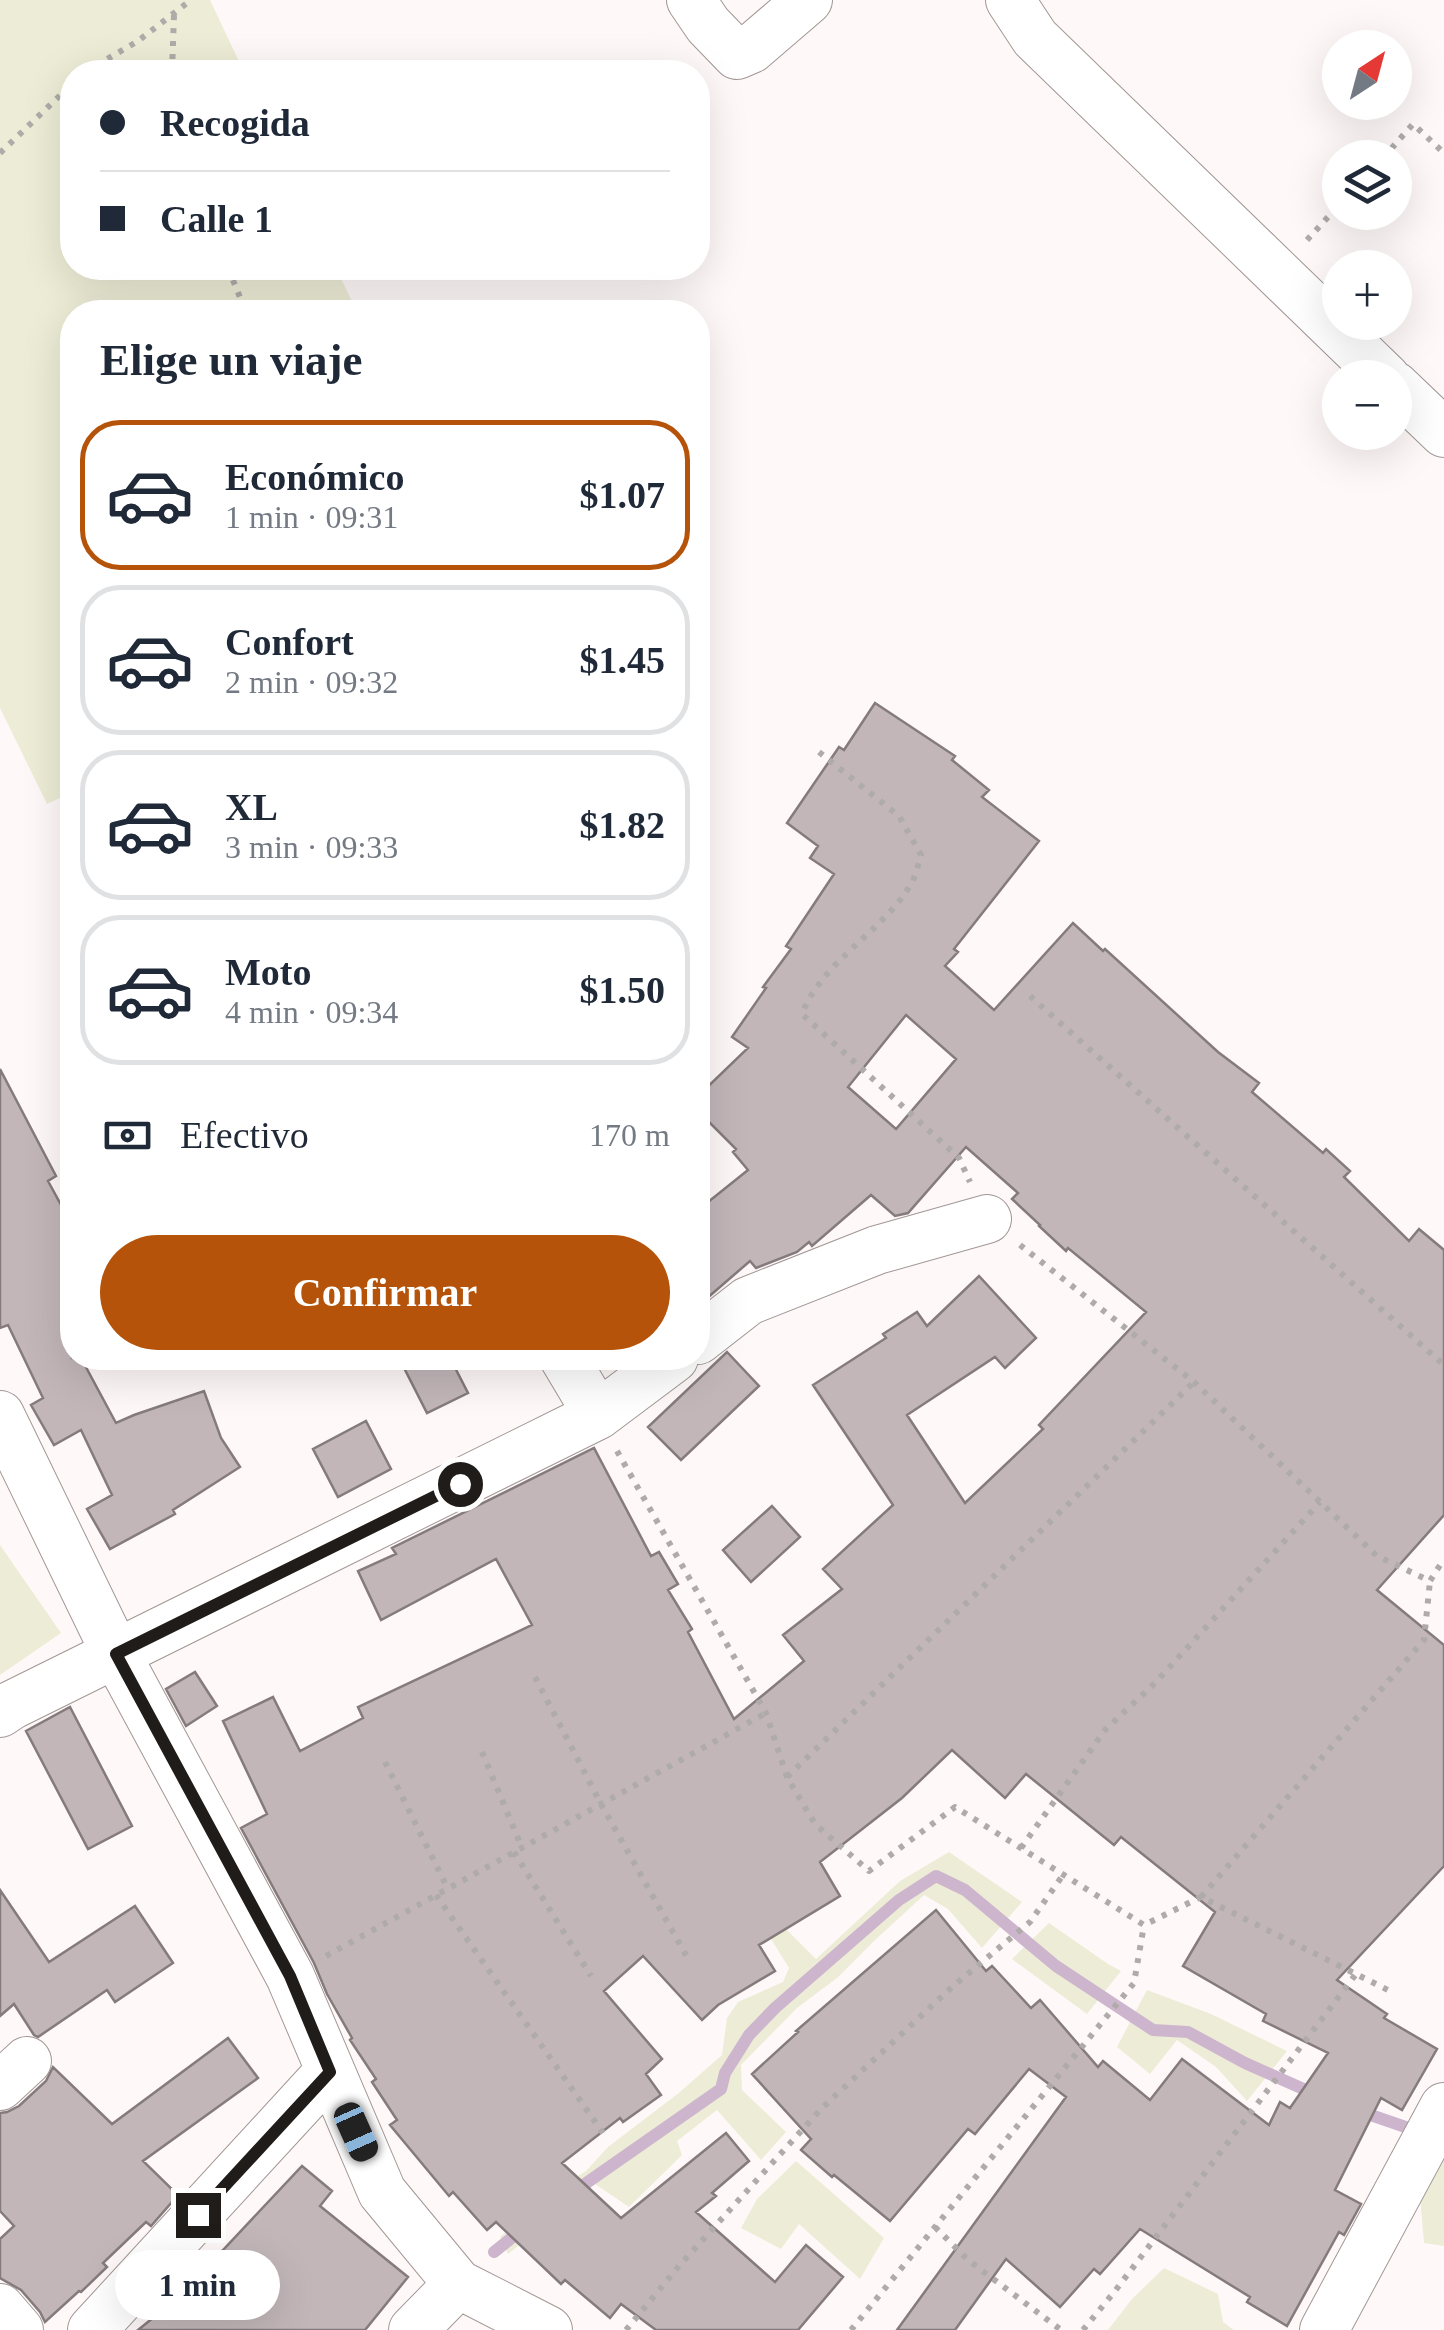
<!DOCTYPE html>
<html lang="es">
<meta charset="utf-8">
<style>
body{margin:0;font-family:Georgia,serif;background:#f2f2f3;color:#1f2937;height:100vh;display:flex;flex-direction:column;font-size:38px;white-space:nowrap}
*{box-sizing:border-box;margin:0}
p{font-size:32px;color:#747a83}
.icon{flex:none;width:55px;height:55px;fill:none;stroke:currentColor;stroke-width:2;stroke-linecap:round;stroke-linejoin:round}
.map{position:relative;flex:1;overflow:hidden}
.drawer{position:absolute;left:60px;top:300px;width:650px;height:1070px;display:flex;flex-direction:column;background:#fff;border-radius:40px;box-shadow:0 10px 40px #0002}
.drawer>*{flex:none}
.hud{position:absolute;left:60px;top:60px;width:650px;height:220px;border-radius:40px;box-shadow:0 10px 40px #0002;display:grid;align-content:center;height:220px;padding:0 40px;background:#fff}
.needle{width:65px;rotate:36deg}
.buttons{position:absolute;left:1322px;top:30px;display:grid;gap:20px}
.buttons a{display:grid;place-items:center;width:90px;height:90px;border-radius:50%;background:#fff;box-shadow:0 10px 40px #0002;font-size:50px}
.end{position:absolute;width:45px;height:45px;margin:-22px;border:12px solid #201c1a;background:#fff;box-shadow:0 0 0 5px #fff}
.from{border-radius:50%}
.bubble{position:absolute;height:70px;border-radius:35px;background:#fff;box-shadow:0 10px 40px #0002;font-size:32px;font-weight:700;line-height:70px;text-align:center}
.car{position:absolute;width:30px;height:60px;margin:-30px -15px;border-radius:12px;box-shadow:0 0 8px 2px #0007;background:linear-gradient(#222 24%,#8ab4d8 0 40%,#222 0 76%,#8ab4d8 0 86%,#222 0)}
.hud b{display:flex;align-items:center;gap:35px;height:95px;font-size:38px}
.hud b+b{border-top:2px solid #e0e1e3}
.hud i{width:25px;height:25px;background:#1f2937}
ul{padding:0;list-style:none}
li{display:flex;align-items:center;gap:30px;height:150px;margin:0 20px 15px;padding:0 20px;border:5px solid #e0e1e3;border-radius:40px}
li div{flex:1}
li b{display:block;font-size:38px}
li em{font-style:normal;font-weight:700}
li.current{border-color:#b45309}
li>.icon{width:90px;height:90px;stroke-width:1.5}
h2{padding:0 40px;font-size:45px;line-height:120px}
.pay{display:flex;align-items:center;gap:25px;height:110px;padding:0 40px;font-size:38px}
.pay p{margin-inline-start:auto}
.action{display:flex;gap:20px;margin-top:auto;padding:20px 40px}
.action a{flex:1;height:115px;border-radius:60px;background:#b45309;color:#fff;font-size:40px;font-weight:700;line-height:115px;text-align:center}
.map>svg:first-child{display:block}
.green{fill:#edecd6}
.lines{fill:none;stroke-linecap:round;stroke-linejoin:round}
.stream{stroke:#cdb5cd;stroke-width:12}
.building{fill:#c2b6b9;stroke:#857b7d;stroke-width:2.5;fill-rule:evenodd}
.street-casing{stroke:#a29794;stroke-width:50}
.path{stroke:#afaba9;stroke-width:6;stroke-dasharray:5 8;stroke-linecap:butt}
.street{stroke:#fff;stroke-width:48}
.route{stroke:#201c1a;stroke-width:12}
</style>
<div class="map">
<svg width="1444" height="2330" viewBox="0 0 1444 2330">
<rect width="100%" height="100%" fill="#fef9f8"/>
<path class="green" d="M0,0H210L244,72H72V268H336L357,312H72V792L47,804L0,708Z
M0,1545L61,1633L0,1675Z
M949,1852L1022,1902L982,1948L948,1909L924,1895L874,1941L837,1978L797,2008L741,2065L742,2090L786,2132L761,2160L717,2110L677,2141L682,2155L629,2207L595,2184L508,2254L500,2237L544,2197L586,2171L608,2147L680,2092L722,2055L727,2018L738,2002L783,1982L789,1968L771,1939L782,1925L816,1959L900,1881Z
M1049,1923L1108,1964L1121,1971L1087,2014L1012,1959Z
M1147,1990L1211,2014L1287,2051L1247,2101L1216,2067L1177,2040L1150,2074L1117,2047Z
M1444,2154V2246L1424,2243L1420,2197Z
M796,2161L884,2238L860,2279L799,2224L781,2249L741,2228L757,2199Z
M1164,2268L1218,2294L1223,2322L1234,2330H1108L1132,2299Z"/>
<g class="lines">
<path class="stream" d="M1359,2111L1420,2132
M572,2193L721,2089L725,2073L749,2035L775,2008L899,1900L936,1876L965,1890L1056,1966L1153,2030L1188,2032L1245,2063L1317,2095
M494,2252L524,2228"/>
</g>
<path class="building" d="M875,703L955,756L952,760L989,790L982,797L1039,841L954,949L958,952L945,966L994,1010L1073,923L1103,951L1105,949L1218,1052L1259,1083L1252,1092L1323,1153L1326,1149L1350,1171L1344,1177L1409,1241L1419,1229L1444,1250V1515L1377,1590L1444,1645V1866L1337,1980L1387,2014L1384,2018L1437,2049L1402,2110L1381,2098L1335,2190L1361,2204L1344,2235L1339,2232L1287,2326L1247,2302L1250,2297L1140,2229L1100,2274L1094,2269L1060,2307L1006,2259L955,2330H897L1066,2097L1029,2069L975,2134L968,2129L890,2221L834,2175L832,2177L801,2150L811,2139L752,2074L798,2032L796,2031L936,1910L986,1971L992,1966L1031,2008L1040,2000L1098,2067L1103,2061L1150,2100L1182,2059L1269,2125L1280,2102L1290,2108L1328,2053L1263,2021L1266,2014L1183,1966L1215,1912L1121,1837L1114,1845L1026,1774L1005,1798L952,1750L902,1798L820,1862L840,1896L759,1945L775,1971L718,2005L702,2020L643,1956L604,1991L662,2059L646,2074L661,2095L623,2122L620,2118L562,2163L621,2218L726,2133L749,2161L712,2193L716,2196L696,2212L775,2282L806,2245L843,2277L798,2330H656L621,2304L610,2318L565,2280L561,2284L496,2222L487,2230L453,2192L449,2196L390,2125L397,2120L372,2082L376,2079L350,2040L352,2038L327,1994L314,1963L241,1828L267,1814L223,1721L273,1697L300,1751L363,1718L358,1707L532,1625L496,1559L381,1620L358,1571L396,1554L392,1548L594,1448L651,1556L659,1552L678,1584L668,1590L692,1629L688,1632L734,1719L804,1661L783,1635L842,1589L823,1569L893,1505L813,1385L886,1338L883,1334L917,1312L927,1326L979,1276L1036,1338L1005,1368L995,1357L907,1415L965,1503L1043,1429L1039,1425L1146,1312L1068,1248L1066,1251L1039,1226L1040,1225L1012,1199L1018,1193L966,1147L908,1213L895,1216L871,1195L812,1246L809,1242L797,1252L756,1268L750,1261L698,1306V1210L748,1170L733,1152L736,1149L698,1111V1096L748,1048L732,1037L766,988L763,987L791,949L786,946L834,874L810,858L818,846L787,823L839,747L844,750ZM906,1015L956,1059L896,1129L848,1087Z
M0,1069L56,1176L48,1181L72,1225V1358H81L116,1423L134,1415L204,1391L221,1438L240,1467L173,1510L175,1514L110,1549L87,1509L112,1495L81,1430L54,1445L31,1405L43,1398L8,1325L0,1328Z
M727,1352L759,1386L681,1460L648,1427Z
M399,1358H450L468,1393L427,1413Z
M366,1421L391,1469L338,1497L313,1449Z
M772,1506L800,1537L751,1582L723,1550Z
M195,1672L217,1706L186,1726L166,1689Z
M70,1707L132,1826L88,1849L26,1731Z
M0,1890L49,1962L135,1906L173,1963L115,2002L107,1990L38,2037L34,2035L14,2004L0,2016Z
M228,2038L258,2078L143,2161L178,2195L151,2226L146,2222L103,2263L107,2267L81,2292L79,2291L45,2322L40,2312L21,2290L0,2278V2239L14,2226L0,2211V2113L7,2112L19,2106L46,2081L53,2067L112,2124Z
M302,2166L332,2191L320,2206L408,2277L365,2330H138L180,2296L178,2293L216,2264L212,2258L223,2250Z"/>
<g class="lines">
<defs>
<path id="street" d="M691,0L708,25L737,55L751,49L808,0
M1010,0L1035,38L1386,378
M1395,386L1444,433
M698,1340L748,1301L877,1250L987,1219
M564,1358L598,1415
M0,1415L116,1654L290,1976L382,2192L458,2284L548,2330
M0,1713L12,1705L598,1415L674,1358
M0,2086L27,2061
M0,2308L19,2330
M92,2330L329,2072
M413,2330L458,2284
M1324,2330L1444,2107"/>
</defs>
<use href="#street" class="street-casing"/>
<path class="path" d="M85,72L138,41L191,0
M172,72L174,15
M0,153L72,84
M1383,158L1413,124L1444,153
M1307,240L1340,204
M228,268L246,312
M819,752L899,816L921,855C918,864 916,876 911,884C882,933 823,960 802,1014L959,1158L970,1182
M1030,996L1444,1365
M1020,1245L1194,1382L1377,1556L1430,1581L1444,1559
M617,1451L766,1713L787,1777L815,1824L869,1871L955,1807L1144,1925L1201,1897L1394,1993
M535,1677L601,1804L687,1957
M482,1752L522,1848
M385,1762L448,1889
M787,1777L1194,1382
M1021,1848L1105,1730L1156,1682L1320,1502
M514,1852L591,1976
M436,1895L603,2133
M1201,1897L1424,1640L1430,1581
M326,1956L766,1713
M935,2227L968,2260L1061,2330
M626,2330L679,2266L822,2108L952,1987L1030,1922L1063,1875
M851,2330L1134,1983L1144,1925
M1083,2330L1115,2291L1356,1974"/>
<use href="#street" class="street"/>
</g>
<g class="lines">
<path class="route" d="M198,2215L330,2072L290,1976L116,1654L460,1484"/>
</g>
</svg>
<div class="buttons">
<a><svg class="needle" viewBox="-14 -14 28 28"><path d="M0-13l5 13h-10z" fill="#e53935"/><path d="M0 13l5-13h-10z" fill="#747a83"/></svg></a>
<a><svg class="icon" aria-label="layers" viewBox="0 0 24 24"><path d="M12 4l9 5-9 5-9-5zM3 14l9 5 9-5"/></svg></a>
<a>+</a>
<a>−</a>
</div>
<i class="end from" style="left:460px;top:1484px"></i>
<i class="end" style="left:198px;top:2215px"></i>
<div class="bubble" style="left:115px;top:2250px;width:165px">1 min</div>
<i class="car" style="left:356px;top:2132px;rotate:156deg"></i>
<div class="hud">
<b><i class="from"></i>Recogida</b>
<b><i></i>Calle 1</b>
</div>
<section class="drawer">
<h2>Elige un viaje</h2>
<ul>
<li class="current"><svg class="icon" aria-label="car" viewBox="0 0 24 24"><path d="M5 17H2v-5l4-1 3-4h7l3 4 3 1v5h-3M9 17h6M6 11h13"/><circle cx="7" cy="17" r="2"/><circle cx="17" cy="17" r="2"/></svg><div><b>Económico</b><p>1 min · 09:31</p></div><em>$1.07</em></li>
<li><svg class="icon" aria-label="car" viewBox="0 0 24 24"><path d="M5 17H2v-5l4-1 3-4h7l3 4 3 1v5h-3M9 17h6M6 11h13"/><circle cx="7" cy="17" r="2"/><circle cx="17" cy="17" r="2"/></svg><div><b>Confort</b><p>2 min · 09:32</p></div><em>$1.45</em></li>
<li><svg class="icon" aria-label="car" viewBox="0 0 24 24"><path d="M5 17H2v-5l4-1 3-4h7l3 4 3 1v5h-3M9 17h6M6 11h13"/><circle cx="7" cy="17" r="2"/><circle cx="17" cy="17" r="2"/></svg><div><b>XL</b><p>3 min · 09:33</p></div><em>$1.82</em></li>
<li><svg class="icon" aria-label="car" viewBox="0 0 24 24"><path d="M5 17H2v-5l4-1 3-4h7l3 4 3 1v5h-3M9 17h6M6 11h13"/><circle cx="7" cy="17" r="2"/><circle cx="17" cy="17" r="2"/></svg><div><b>Moto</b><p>4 min · 09:34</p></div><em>$1.50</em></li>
</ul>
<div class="pay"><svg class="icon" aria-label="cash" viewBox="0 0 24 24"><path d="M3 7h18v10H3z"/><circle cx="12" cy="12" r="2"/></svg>Efectivo<p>170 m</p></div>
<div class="action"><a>Confirmar</a></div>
</section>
</div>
